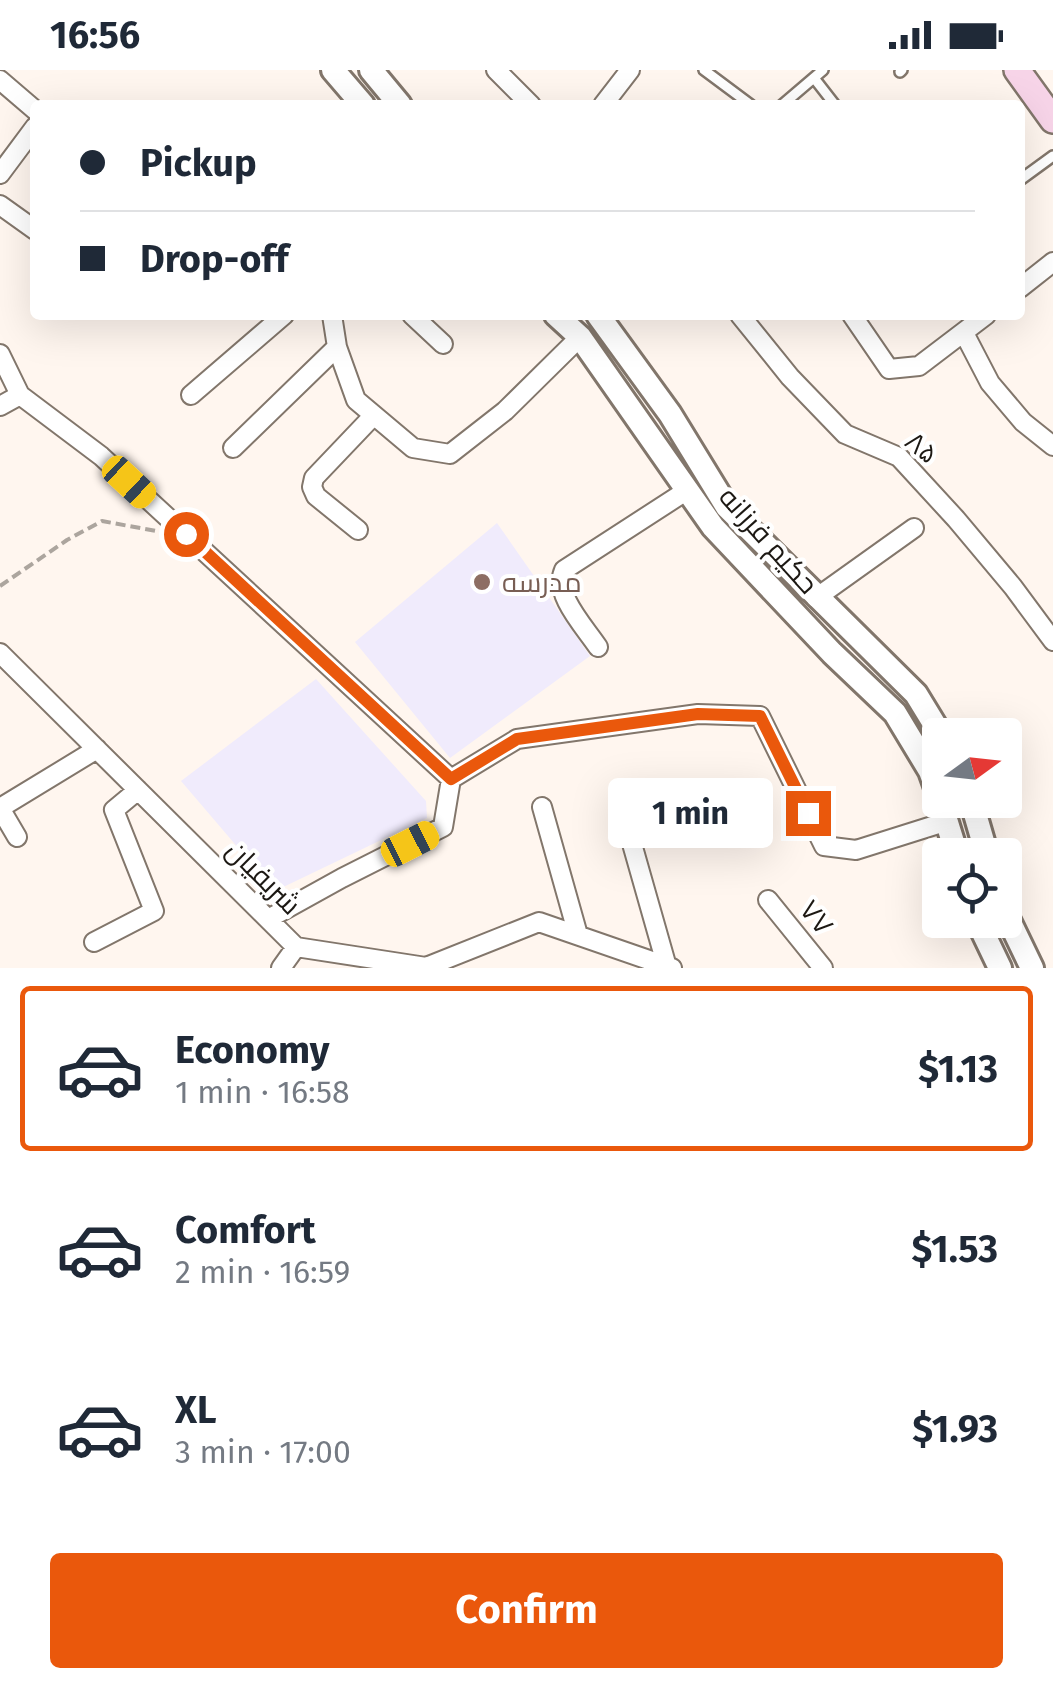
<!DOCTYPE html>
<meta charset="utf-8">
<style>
body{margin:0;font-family:"Fira Sans",Cairo,sans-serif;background:#f6f6f7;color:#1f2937;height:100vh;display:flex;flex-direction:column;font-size:38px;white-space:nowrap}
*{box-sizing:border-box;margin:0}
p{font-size:32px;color:#747a83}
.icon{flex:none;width:55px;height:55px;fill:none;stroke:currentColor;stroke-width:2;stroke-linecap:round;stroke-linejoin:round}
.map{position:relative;height:898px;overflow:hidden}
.side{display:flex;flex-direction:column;background:#fff;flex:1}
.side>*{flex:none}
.top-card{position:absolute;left:30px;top:30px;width:995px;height:220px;border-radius:10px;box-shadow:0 10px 40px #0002;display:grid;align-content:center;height:220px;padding:0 50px;background:#fff}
.needle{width:65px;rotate:75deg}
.controls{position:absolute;left:922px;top:648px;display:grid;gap:20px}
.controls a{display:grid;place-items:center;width:100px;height:100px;border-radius:10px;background:#fff;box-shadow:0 10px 40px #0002;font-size:50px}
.end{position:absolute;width:45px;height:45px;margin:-22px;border:12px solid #ea580c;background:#fff;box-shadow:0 0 0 5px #fff}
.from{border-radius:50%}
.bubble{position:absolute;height:70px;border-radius:10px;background:#fff;box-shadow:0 10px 40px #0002;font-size:32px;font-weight:700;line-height:70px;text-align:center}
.car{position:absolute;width:30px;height:60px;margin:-30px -15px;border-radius:12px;box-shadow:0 0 8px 2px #0007;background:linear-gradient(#f5c518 24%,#345 0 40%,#f5c518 0 76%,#345 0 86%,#f5c518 0)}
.top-card b{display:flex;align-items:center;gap:35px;height:95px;font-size:38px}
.top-card b+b{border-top:2px solid #e0e1e3}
.top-card i{width:25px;height:25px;background:#1f2937}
ul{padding:18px 0 0;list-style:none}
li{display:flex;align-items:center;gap:30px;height:165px;margin:0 20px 15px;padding:0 30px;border:5px solid transparent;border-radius:10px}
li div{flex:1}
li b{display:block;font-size:38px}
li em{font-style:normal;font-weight:700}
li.current{border-color:#ea580c}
li>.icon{width:90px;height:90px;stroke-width:1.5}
.cta{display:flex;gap:20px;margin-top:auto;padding:20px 50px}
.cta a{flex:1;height:115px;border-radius:10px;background:#ea580c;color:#fff;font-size:40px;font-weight:700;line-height:115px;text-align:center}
.status{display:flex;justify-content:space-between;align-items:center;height:70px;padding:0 50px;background:#fff;direction:ltr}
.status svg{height:28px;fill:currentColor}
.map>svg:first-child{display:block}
.education{fill:#f0ebfc}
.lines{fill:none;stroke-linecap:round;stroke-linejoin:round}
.service-casing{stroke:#82766b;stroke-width:14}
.minor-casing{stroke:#82766b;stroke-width:22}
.tertiary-casing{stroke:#82766b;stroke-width:28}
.secondary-casing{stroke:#82766b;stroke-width:30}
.path{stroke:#aca59e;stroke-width:4;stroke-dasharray:10 5;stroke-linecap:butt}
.service{stroke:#fff;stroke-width:9}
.minor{stroke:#fff;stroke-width:18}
.tertiary{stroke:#fff;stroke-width:22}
.secondary{stroke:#f7d4e8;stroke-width:25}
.route{stroke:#ea580c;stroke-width:12}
.education-dot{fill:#8d6e63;stroke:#fff;stroke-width:4}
.labels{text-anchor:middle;stroke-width:8;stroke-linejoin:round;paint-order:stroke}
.street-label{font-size:28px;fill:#1c1813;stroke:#fff}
.education-label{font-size:28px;fill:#785e54;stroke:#fff;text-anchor:start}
</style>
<div class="status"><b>16:56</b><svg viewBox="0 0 49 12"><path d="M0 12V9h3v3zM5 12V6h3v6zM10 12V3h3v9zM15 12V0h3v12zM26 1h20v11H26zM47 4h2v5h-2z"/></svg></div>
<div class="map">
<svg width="1053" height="898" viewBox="0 0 1053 898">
<rect width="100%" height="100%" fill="#fff6ef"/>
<path class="education" d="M497,453L590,586L450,688L355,572Z
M316,609L426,731L427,748L275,821L181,711Z"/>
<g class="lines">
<defs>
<path id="service" d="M704,0L751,35
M900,2L902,0
M814,8L835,35
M782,35L823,0
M1020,110L1053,86"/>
<path id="minor" d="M496,0L531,35
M0,10L35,40
M603,35L630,0
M0,104L35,57
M0,135L35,160
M1020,218L1053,192
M332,245L337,277L356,330L413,378L450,384L505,341L580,267
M412,245L443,274
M740,245L790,307L845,364L899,387L956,449L1013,517L1053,571
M852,245L889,299L919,296L986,245
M964,263L990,313L1023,352L1053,376
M0,284L20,325
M191,325L284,245
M0,336L20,325L101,386L451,709
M233,378L337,277
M358,460L316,426L312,417L314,408L374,345
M816,528L914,458
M598,577C584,556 553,524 564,500L686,421
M0,583L296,877L426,897L539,852L672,898
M542,737L578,865
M0,738L97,679
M0,738L17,767
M623,742L667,897
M768,830L823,898
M268,849L342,808L443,757L451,709L517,669L698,644L760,646L824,776L856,780L948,751
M94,872L154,841L114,740L138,720
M281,898L296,877"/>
<path id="tertiary" d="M333,0L363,35
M371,0L400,35
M556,245L580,267L713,457L832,583L895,643L930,701L940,729
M598,245L670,344L727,437L916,624L941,665
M940,730L957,785
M971,730L987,785
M1005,842L1032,898
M977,850L1000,898"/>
<path id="secondary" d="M1017,0L1053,50"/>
</defs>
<use href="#service" class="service-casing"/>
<use href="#minor" class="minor-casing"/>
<use href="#tertiary" class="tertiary-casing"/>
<use href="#secondary" class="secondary-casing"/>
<path class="path" d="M0,516L67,470L102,451L156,461"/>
<use href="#service" class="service"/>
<use href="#minor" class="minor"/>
<use href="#tertiary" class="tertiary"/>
<use href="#secondary" class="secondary"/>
</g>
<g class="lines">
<path class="route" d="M186,464L451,709L517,669L698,644L760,646L808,743"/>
</g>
<circle class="education-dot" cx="482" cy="512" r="10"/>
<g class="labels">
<g class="street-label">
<text transform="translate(922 377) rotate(40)" y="10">۸۵</text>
<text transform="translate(769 470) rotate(48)" y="10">حکیم فرزانه</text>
<text transform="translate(264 807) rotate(45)" y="10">شریفیان</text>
<text transform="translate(817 847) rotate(51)" y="10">۷۷</text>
</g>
<g class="education-label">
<text x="502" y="522">مدرسه</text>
</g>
</g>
</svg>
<div class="controls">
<a><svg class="needle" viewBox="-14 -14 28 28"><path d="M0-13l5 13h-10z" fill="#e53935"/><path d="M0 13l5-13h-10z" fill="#747a83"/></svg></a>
<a><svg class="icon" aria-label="locate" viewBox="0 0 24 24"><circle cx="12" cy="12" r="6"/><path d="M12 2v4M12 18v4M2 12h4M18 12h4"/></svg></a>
</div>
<i class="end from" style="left:186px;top:464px"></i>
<i class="end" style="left:808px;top:743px"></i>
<div class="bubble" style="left:608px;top:708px;width:165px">1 min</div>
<i class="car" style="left:129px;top:412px;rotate:133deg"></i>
<i class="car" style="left:410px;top:774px;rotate:63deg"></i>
<div class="top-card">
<b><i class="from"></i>Pickup</b>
<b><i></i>Drop-off</b>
</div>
</div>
<section class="side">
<ul>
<li class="current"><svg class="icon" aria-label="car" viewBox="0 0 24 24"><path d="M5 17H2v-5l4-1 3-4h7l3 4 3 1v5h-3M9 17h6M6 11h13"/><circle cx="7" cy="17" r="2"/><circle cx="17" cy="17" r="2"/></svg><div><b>Economy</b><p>1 min · 16:58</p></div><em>$1.13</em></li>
<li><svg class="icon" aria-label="car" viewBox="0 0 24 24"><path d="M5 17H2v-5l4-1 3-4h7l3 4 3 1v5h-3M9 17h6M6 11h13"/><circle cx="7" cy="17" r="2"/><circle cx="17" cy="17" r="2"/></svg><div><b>Comfort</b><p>2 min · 16:59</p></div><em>$1.53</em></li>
<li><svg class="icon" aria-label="car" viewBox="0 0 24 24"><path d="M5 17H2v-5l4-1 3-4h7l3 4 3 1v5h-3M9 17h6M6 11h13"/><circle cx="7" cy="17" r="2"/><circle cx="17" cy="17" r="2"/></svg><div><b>XL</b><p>3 min · 17:00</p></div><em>$1.93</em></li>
</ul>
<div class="cta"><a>Confirm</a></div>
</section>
